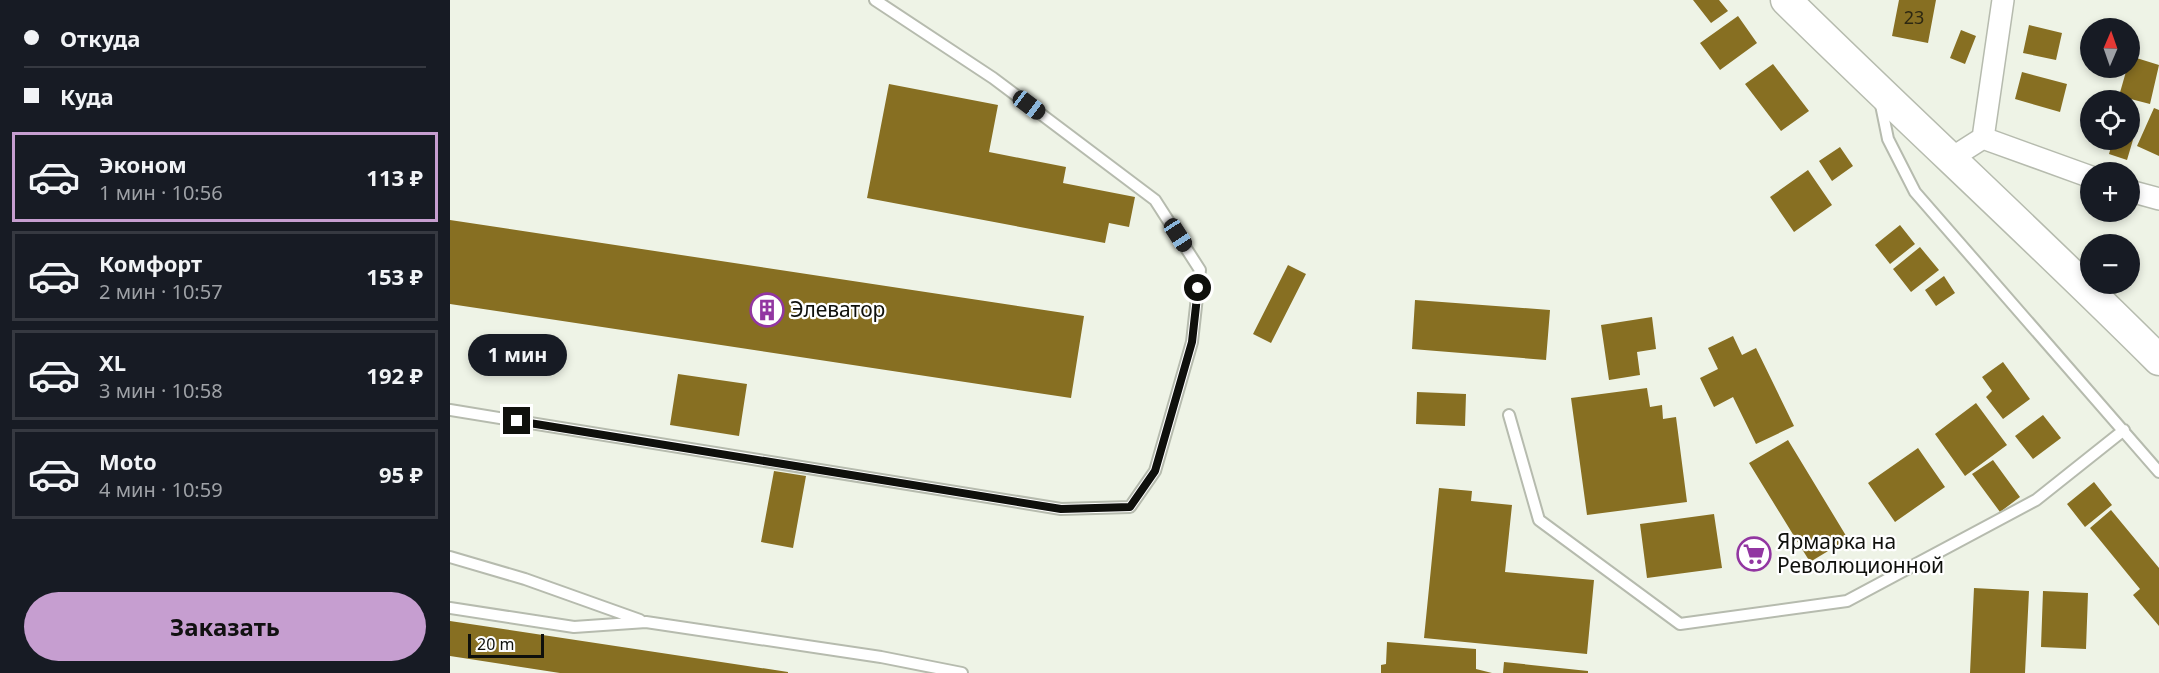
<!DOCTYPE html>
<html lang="ru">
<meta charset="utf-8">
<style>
body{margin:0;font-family:"Noto Sans",sans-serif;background:#20242c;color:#f1f3f6;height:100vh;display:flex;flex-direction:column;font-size:22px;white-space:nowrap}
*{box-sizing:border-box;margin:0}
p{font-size:20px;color:#9ea1a6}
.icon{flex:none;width:33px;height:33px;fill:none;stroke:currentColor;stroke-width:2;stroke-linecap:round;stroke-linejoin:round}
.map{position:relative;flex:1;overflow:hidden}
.side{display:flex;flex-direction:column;background:#171b24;width:450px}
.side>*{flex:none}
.hud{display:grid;align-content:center;height:132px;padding:0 24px;background:#171b24}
.needle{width:39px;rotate:2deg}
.buttons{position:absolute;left:1630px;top:18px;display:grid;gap:12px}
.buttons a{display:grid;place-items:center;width:60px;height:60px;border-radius:50%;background:#171b24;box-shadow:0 3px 9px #0003;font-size:30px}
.scale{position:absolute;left:18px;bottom:15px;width:76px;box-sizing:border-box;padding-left:6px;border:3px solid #0f100c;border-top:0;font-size:16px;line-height:21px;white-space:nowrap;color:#0f100c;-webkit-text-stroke:4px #fff;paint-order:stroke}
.end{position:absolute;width:27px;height:27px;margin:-14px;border:8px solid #0f100c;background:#fff;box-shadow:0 0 0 3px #fff}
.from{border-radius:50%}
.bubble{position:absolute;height:42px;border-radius:21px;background:#171b24;box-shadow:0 3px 9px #0003;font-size:20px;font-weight:700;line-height:42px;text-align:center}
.car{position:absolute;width:18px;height:36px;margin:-18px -9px;border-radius:8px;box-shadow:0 0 4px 2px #0007;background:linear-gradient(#222 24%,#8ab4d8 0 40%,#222 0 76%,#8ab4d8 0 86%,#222 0)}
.hud b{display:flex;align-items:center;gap:21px;height:57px;font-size:22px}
.hud b+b{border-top:2px solid #363941}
.hud i{width:15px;height:15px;background:#f1f3f6}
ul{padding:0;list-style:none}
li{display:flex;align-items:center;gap:18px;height:90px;margin:0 12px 9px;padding:0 12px;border:3px solid #363941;border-radius:0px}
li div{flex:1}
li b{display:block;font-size:22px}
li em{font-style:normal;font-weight:700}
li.current{border-color:#c69ed0}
li>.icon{width:54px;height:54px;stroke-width:1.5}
.action{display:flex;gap:12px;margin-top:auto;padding:12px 24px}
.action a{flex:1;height:69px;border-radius:36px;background:#c69ed0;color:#111;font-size:24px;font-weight:700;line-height:69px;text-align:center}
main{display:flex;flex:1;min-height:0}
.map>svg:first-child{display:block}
.building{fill:#876f22}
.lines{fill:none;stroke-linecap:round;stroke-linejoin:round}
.service-casing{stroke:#b6bbae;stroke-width:14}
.minor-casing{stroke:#b6bbae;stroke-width:24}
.secondary-casing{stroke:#b6bbae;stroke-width:33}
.service{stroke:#fff;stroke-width:10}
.minor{stroke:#fff;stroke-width:21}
.secondary{stroke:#fff;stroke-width:30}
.route{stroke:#0f100c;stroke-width:8}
.labels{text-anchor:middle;stroke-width:4.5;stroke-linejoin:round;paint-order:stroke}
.number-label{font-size:18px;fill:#2d2812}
.poi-label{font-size:21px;fill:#0f100c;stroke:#fff;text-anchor:start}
</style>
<main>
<section class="side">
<div class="hud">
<b><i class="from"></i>Откуда</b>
<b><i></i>Куда</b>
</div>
<ul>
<li class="current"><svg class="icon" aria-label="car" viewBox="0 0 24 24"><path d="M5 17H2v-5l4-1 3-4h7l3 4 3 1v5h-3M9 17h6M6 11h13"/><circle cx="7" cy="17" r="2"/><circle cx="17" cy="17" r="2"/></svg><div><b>Эконом</b><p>1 мин · 10:56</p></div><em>113 ₽</em></li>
<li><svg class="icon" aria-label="car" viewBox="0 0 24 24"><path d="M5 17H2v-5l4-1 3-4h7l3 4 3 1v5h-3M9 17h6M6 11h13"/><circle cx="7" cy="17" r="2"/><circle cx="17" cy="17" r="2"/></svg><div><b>Комфорт</b><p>2 мин · 10:57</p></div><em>153 ₽</em></li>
<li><svg class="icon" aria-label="car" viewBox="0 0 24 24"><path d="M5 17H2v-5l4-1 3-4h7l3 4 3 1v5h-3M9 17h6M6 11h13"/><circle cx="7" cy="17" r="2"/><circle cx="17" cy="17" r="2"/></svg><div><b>XL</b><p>3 мин · 10:58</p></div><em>192 ₽</em></li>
<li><svg class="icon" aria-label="car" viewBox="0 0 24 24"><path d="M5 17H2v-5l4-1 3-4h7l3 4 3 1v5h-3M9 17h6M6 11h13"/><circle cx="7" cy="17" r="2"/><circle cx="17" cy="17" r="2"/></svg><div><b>Moto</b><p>4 мин · 10:59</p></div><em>95 ₽</em></li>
</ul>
<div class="action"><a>Заказать</a></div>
</section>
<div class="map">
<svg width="1709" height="673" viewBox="0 0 1709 673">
<rect width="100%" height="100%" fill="#eef3e6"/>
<path class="building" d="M1243,0H1269L1278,11L1261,23Z
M1449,0H1486L1478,43L1442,36Z
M1288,16L1307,43L1270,70L1250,43Z
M1579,25L1612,33L1606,60L1573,53Z
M1511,30L1526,36L1515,64L1500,58Z
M1680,56L1709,65L1700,104L1669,96L1677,68H1680Z
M1323,64L1359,111L1331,131L1295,84Z
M1572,72L1617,84L1610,112L1565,99Z
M439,84L548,105L539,152L616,167L613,183L685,197L679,227L659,223L655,243L417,198Z
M1704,108L1709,110V156L1687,146Z
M1680,131L1685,133L1677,160L1659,154L1663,140H1680Z
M1390,147L1403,166L1382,181L1369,161Z
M1358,170L1382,205L1344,232L1320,197Z
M0,220L634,316L621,398L0,304Z
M1450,225L1465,244L1440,264L1425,245Z
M1470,247L1489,270L1461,292L1443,269Z
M838,265L856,274L821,343L803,334Z
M1494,276L1505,293L1486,306L1475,290Z
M965,300L1100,310L1096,360L962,349Z
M1202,317L1206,349L1187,352L1190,375L1159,380L1151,325Z
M1283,336L1292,355L1306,348L1344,426L1306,444L1283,397L1264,407L1250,378L1268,369L1258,348Z
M1553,362L1580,399L1553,419L1536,397L1542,391L1532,377Z
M228,374L297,384L289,436L220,425Z
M1197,388L1200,407L1212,405L1213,419L1226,417L1237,502L1137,515L1121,398Z
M967,392L1016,394L1015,426L966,424Z
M1526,403L1557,445L1515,476L1485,434Z
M1593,415L1611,438L1583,459L1565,436Z
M1338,440L1398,539L1360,562L1299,463Z
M1468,448L1495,487L1445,522L1418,483Z
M1543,460L1570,497L1550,512L1522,474Z
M324,471L356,476L343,548L311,542Z
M1644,482L1662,505L1635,527L1617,504Z
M989,488L1022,491L1021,501L1062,505L1055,572L1144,580L1137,654L974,638Z
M1661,510L1709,568V626L1683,595L1690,589L1640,528Z
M1264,514L1272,568L1197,578L1190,524Z
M1524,588L1579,591L1575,673H1520Z
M1593,591L1638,593L1636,649L1591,647Z
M0,621L338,672V673H110L0,656Z
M937,642L1026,649V669L1042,673H931V665L936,664Z
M1054,662L1138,671V673H1053Z"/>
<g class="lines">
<defs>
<path id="service" d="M1430,100L1438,139L1465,192L1709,472
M0,410L611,509L680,507L705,471L742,342L750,270L705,200L543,78L425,0
M1059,415L1089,520L1230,624L1397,601L1586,500L1674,430
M0,557L75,579L190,620
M0,608L124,627L196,622L431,657L512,673"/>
<path id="minor" d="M1533,138L1553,0
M1500,159L1533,138L1641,177
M1680,191L1709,199"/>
<path id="secondary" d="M1336,0C1459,121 1587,238 1709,360"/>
</defs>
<use href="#service" class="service-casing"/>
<use href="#minor" class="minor-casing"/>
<use href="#secondary" class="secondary-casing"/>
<use href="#service" class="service"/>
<use href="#minor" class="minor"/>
<use href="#secondary" class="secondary"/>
</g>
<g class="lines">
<path class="route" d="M67,421L611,509L680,507L705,471L742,342L748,288"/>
</g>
<defs>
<symbol id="building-ring" viewBox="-11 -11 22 22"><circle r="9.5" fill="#fff" stroke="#9236a1" stroke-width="1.5"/><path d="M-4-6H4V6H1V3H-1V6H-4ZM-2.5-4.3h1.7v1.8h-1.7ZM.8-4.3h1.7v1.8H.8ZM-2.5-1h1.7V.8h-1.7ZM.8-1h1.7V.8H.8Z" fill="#9236a1"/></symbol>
<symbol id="supermarket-ring" viewBox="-11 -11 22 22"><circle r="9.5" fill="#fff" stroke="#9236a1" stroke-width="1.5"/><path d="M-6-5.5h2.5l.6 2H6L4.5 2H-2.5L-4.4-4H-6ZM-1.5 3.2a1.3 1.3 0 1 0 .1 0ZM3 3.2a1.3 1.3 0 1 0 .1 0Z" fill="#9236a1"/></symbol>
</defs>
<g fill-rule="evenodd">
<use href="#building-ring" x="298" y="291" width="38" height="38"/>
<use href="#supermarket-ring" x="1285" y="535" width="38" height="38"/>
</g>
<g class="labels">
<g class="number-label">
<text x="1464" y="24">23</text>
</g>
<g class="poi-label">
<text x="340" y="317">Элеватор</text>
<text x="1327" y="549">Ярмарка на<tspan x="1327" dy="24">Революционной</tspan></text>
</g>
</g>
</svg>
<div class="buttons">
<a><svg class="needle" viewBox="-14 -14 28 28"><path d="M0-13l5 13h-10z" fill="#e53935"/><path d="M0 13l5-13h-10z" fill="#9ea1a6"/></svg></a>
<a><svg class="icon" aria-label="locate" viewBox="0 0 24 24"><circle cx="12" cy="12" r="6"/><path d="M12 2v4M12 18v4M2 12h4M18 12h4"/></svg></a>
<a>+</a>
<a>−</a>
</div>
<div class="scale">20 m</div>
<i class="end from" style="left:748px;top:288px"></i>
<i class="end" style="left:67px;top:421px"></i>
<div class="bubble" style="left:18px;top:334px;width:99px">1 мин</div>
<i class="car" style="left:579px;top:105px;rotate:127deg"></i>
<i class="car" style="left:728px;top:235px;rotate:147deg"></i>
</div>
</main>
